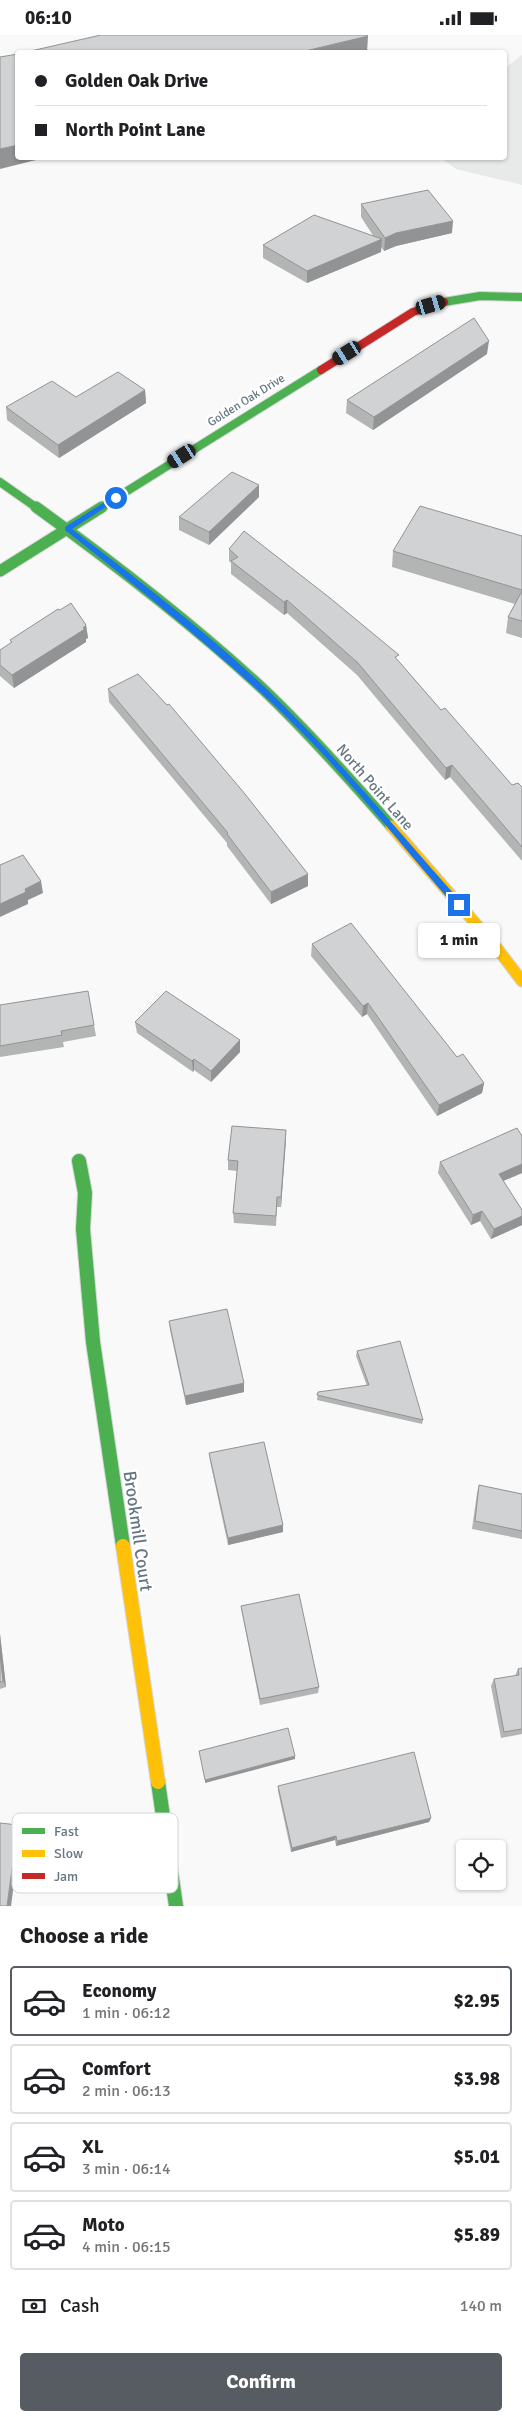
<!DOCTYPE html>
<meta charset="utf-8">
<style>
body{margin:0;font-family:Signika,sans-serif;background:#f2f2f2;color:#202124;height:100vh;display:flex;flex-direction:column;font-size:19px;white-space:nowrap}
*{box-sizing:border-box;margin:0}
p{font-size:16px;color:#757577}
.icon{flex:none;width:28px;height:28px;fill:none;stroke:currentColor;stroke-width:2;stroke-linecap:round;stroke-linejoin:round}
.map{position:relative;height:1871px;overflow:hidden}
.panel{display:flex;flex-direction:column;background:#fff;flex:1}
.panel>*{flex:none}
.hud{position:absolute;left:15px;top:15px;width:492px;height:110px;border-radius:5px;box-shadow:0 1px 4px #0004;display:grid;align-content:center;height:110px;padding:0 20px;background:#fff}
.controls{position:absolute;left:456px;top:1805px;display:grid;gap:10px}
.controls a{display:grid;place-items:center;width:50px;height:50px;border-radius:5px;background:#fff;box-shadow:0 1px 4px #0004;font-size:25px}
.end{position:absolute;width:22px;height:22px;margin:-11px;border:6px solid #1a73e8;background:#fff;box-shadow:0 0 0 2px #fff}
.from{border-radius:50%}
.bubble{position:absolute;height:35px;border-radius:5px;background:#fff;box-shadow:0 1px 4px #0004;font-size:16px;font-weight:700;line-height:35px;text-align:center}
.car{position:absolute;width:15px;height:30px;margin:-15px -8px;border-radius:6px;box-shadow:0 0 4px 1px #0007;background:linear-gradient(#222 24%,#8ab4d8 0 40%,#222 0 76%,#8ab4d8 0 86%,#222 0)}
.hud b{display:flex;align-items:center;gap:18px;height:48px;font-size:19px}
.hud b+b{border-top:1px solid #e0e0e0}
.hud i{width:12px;height:12px;background:#202124}
ul{padding:0;list-style:none}
li{display:flex;align-items:center;gap:15px;height:70px;margin:0 10px 8px;padding:0 10px;border:2px solid #e0e0e0;border-radius:5px}
li div{flex:1}
li b{display:block;font-size:19px}
li em{font-style:normal;font-weight:700}
li.active{border-color:#565c61}
li>.icon{width:45px;height:45px;stroke-width:1.5}
h2{padding:0 20px;font-size:22px;line-height:60px}
.pay{display:flex;align-items:center;gap:12px;height:55px;padding:0 20px;font-size:19px}
.pay p{margin-inline-start:auto}
.action{display:flex;gap:10px;margin-top:auto;padding:10px 20px}
.action a{flex:1;height:58px;border-radius:5px;background:#565c61;color:#fff;font-size:20px;font-weight:700;line-height:58px;text-align:center}
.status{display:flex;justify-content:space-between;align-items:center;height:35px;padding:0 25px;background:#fff;direction:ltr}
.status svg{height:14px;fill:currentColor}
.map>svg:first-child{display:block}
.built{fill:#e8e9e9}
.lines{fill:none;stroke-linecap:round;stroke-linejoin:round}
.fast-far2-casing{stroke:#d5d6d7;stroke-width:10}
.fast-far1-casing{stroke:#d5d6d7;stroke-width:13}
.fast-casing{stroke:#d5d6d7;stroke-width:16}
.slow-far1-casing{stroke:#d5d6d7;stroke-width:13}
.slow-casing{stroke:#d5d6d7;stroke-width:16}
.jam-casing{stroke:#d5d6d7;stroke-width:10}
.fast-far2{stroke:#4caf50;stroke-width:8}
.fast-far1{stroke:#4caf50;stroke-width:11}
.fast{stroke:#4caf50;stroke-width:14}
.slow-far1{stroke:#ffc107;stroke-width:11}
.slow{stroke:#ffc107;stroke-width:14}
.jam{stroke:#c62828;stroke-width:8}
.wall{fill:#b3b5b5}
.shaded-wall{fill:#929394}
.building{fill:#d0d2d3;stroke:#929394}
.route{fill:#1a73e8}
.labels{text-anchor:middle;stroke-width:5;stroke-linejoin:round;paint-order:stroke}
.far-street-label{font-size:12px;fill:#657683;stroke:#fff}
.street-label{font-size:15px;fill:#657683;stroke:#fff}
.near-street-label{font-size:18px;fill:#657683;stroke:#fff}
.key{fill:#fff;stroke:#d1d6da;stroke-width:1}
.key-label{font-size:14px;fill:#657683}
</style>
<div class="status"><b>06:10</b><svg viewBox="0 0 49 12"><path d="M0 12V9h3v3zM5 12V6h3v6zM10 12V3h3v9zM15 12V0h3v12zM26 1h20v11H26zM47 4h2v5h-2z"/></svg></div>
<div class="map">
<svg width="522" height="1871" viewBox="0 0 522 1871">
<rect width="100%" height="100%" fill="#f9f9f9"/>
<path class="built" d="M522,20V150L456,134L441,123L505,122V33Z"/>
<g class="lines">
<defs>
<path id="fast-far2" d="M444,267L480,261L522,262
M0,447L37,473
M100,473L321,335"/>
<path id="fast-far1" d="M36,472C115,529 192,588 264,655C309,698 350,744 391,791
M0,536L102,472"/>
<path id="fast" d="M79,1126L85,1158L83,1194L93,1307L123,1511
M158,1747L176,1871"/>
<path id="slow-far1" d="M391,791L496,912L522,946"/>
<path id="slow" d="M123,1511L158,1747"/>
<path id="jam" d="M321,335L413,277L444,267"/>
</defs>
<use href="#fast-far2" class="fast-far2-casing"/>
<use href="#fast-far1" class="fast-far1-casing"/>
<use href="#fast" class="fast-casing"/>
<use href="#slow-far1" class="slow-far1-casing"/>
<use href="#slow" class="slow-casing"/>
<use href="#jam" class="jam-casing"/>
<use href="#fast-far2" class="fast-far2"/>
<use href="#fast-far1" class="fast-far1"/>
<use href="#fast" class="fast"/>
<use href="#slow-far1" class="slow-far1"/>
<use href="#slow" class="slow"/>
<use href="#jam" class="jam"/>
</g>
<path class="wall" d="M361,169L452,198L396,211L384,216L381,212V217L307,248L263,223V210L374,202L361,182Z
M487,319L373,395L346,378L347,365Z
M145,355L146,368L59,423L7,385L6,372L76,362Z
M259,450V462L209,510L179,495V482Z
M522,501V603L506,598L508,582L515,569L392,532L393,516Z
M229,514L398,626L441,675L512,750L522,752V826L450,742L445,745L357,640L287,578L284,580L231,539V528L229,526Z
M86,590L88,603L86,604V607L14,653L0,641V615L11,608L10,605Z
M108,654L308,851L271,869L227,811V808L109,667Z
M312,909L457,1022L484,1048L482,1058L437,1081L367,979L362,982L311,921Z
M0,970L94,990L96,1001L63,1007L64,1012L0,1022Z
M135,987L240,1005V1017L211,1047L194,1035L193,1037L137,998Z
M286,1095L281,1172H277L276,1191L234,1188L233,1178L237,1136L228,1135V1125Z
M522,1101V1138L503,1146L522,1175V1190L491,1204L480,1186L471,1190L438,1138L440,1127Z
M169,1286L244,1357L186,1370L170,1295Z
M357,1316L423,1385L422,1389L317,1365L318,1357L367,1351L356,1321Z
M209,1418L283,1497L228,1510L210,1426Z
M479,1450L522,1459V1504L472,1494L477,1458Z
M241,1571L319,1652L318,1658L260,1670L242,1578Z
M0,1599L6,1652L0,1654Z
M522,1633V1699L501,1703L491,1651L494,1644L515,1641L518,1634Z
M278,1751L431,1783L429,1787L336,1811L335,1805L291,1817L278,1756Z"/>
<path class="shaded-wall" d="M368,1L367,18H297Z
M18,110V122H48L0,134V114Z
M453,186L452,198L396,211L384,216L385,203L396,198Z
M382,204L381,217L307,248V236Z
M489,306L487,319L373,395L374,382Z
M145,355L146,368L59,423L58,410Z
M259,450V462L209,510V497Z
M287,565V578L284,580V567Z
M86,590L88,603L86,604V607L14,653L12,640Z
M452,730L450,742L445,745L446,733Z
M308,839V851L271,869V857Z
M41,846L43,858L28,865V869L0,882V869L25,854Z
M368,968L367,979L362,982L363,971Z
M240,1005V1017L211,1047V1036Z
M194,1024V1035L193,1037L192,1026Z
M484,1048L482,1058L437,1081L439,1070Z
M286,1095V1106L281,1172V1162Z
M522,1129V1138L496,1149L499,1139Z
M482,1176L480,1186L471,1190L473,1180Z
M522,1181V1190L491,1204L494,1194Z
M244,1348V1357L186,1370L185,1361Z
M283,1490V1497L228,1510V1503Z
M0,1599L6,1652L3,1646L0,1618Z
M295,1721V1724L205,1748V1745Z
M431,1783L429,1787L336,1811L337,1806Z
M18,1790L21,1795L11,1871H7Z
M336,1801L335,1805L291,1817L292,1813Z"/>
<path class="building" d="M101,0H367L368,1L297,18H22Z
M18,19V110L0,114V22Z
M428,155L453,186L396,198L385,203L361,169Z
M314,180L382,204L307,236L263,210Z
M474,283L489,306L374,382L347,365Z
M118,337L145,355L58,410L6,372L52,346L76,362Z
M232,437L259,450L209,497L179,482Z
M420,471L522,501V555L393,516Z
M244,496L330,563L399,620L395,622L441,675L445,673L512,750L518,748L522,752V812L452,730L446,733L358,628L287,565L284,567L231,526L238,522L229,514Z
M522,556V586L508,582Z
M71,568L86,590L83,593L85,594L12,640L0,630V615L12,607L10,605L58,574L60,575Z
M138,639L167,670L169,669L245,759L308,839L271,857L227,799L228,798L108,654Z
M23,820L41,846L25,854L26,857L0,869V830Z
M351,888L457,1022L463,1019L484,1048L439,1070L368,968L363,971L312,909Z
M88,956L94,990L61,996L62,1000L0,1011V970Z
M166,956L240,1005L211,1036L194,1024L192,1026L135,987Z
M232,1091L286,1095L281,1162H277L276,1181L233,1178L238,1126L228,1125Z
M517,1093L522,1101V1129L499,1139L522,1175V1181L494,1194L482,1176L473,1180L440,1127Z
M227,1274L244,1348L185,1361L169,1286Z
M400,1306L423,1385L317,1360L318,1357L369,1350L357,1316Z
M264,1407L283,1490L228,1503L209,1418Z
M479,1450L522,1459V1496L475,1486Z
M299,1559L319,1652L260,1664L241,1571Z
M0,1618L3,1646L0,1647Z
M522,1633V1694L504,1697L494,1644L519,1640L518,1634Z
M288,1693L295,1721L205,1745L199,1716Z
M414,1717L431,1783L337,1806L336,1801L292,1813L278,1751Z
M0,1788L18,1790L7,1871H0Z"/>
<path class="route" d="M114,461L120,463L72,494C143,549 217,604 281,668C345,731 402,801 462,868V873H456C397,805 340,732 274,670C207,608 136,551 65,495V492Z"/>
<g class="labels">
<g class="far-street-label">
<text transform="translate(246 365) rotate(-32)" y="4">Golden Oak Drive</text>
</g>
<g class="street-label">
<text transform="translate(375 752) rotate(49)" y="5">North Point Lane</text>
</g>
<g class="near-street-label">
<text transform="translate(138 1496) rotate(82)" y="6">Brookmill Court</text>
</g>
</g>
<rect x="12" y="1778" width="166" height="80" rx="8" class="key"/>
<rect x="22" y="1793" width="23" height="6" fill="#4caf50"/>
<rect x="22" y="1815" width="23" height="7" fill="#ffc107"/>
<rect x="22" y="1838" width="23" height="6" fill="#c62828"/>
<g class="key-label">
<text x="54" y="1801">Fast</text>
<text x="54" y="1823">Slow</text>
<text x="54" y="1846">Jam</text>
</g>
</svg>
<div class="controls">
<a><svg class="icon" aria-label="locate" viewBox="0 0 24 24"><circle cx="12" cy="12" r="6"/><path d="M12 2v4M12 18v4M2 12h4M18 12h4"/></svg></a>
</div>
<i class="end from" style="left:116px;top:463px"></i>
<i class="end" style="left:459px;top:870px"></i>
<div class="bubble" style="left:418px;top:888px;width:82px">1 min</div>
<i class="car" style="left:431px;top:270px;rotate:74deg"></i>
<i class="car" style="left:347px;top:318px;rotate:238deg"></i>
<i class="car" style="left:182px;top:421px;rotate:238deg"></i>
<div class="hud">
<b><i class="from"></i>Golden Oak Drive</b>
<b><i></i>North Point Lane</b>
</div>
</div>
<section class="panel">
<h2>Choose a ride</h2>
<ul>
<li class="active"><svg class="icon" aria-label="car" viewBox="0 0 24 24"><path d="M5 17H2v-5l4-1 3-4h7l3 4 3 1v5h-3M9 17h6M6 11h13"/><circle cx="7" cy="17" r="2"/><circle cx="17" cy="17" r="2"/></svg><div><b>Economy</b><p>1 min · 06:12</p></div><em>$2.95</em></li>
<li><svg class="icon" aria-label="car" viewBox="0 0 24 24"><path d="M5 17H2v-5l4-1 3-4h7l3 4 3 1v5h-3M9 17h6M6 11h13"/><circle cx="7" cy="17" r="2"/><circle cx="17" cy="17" r="2"/></svg><div><b>Comfort</b><p>2 min · 06:13</p></div><em>$3.98</em></li>
<li><svg class="icon" aria-label="car" viewBox="0 0 24 24"><path d="M5 17H2v-5l4-1 3-4h7l3 4 3 1v5h-3M9 17h6M6 11h13"/><circle cx="7" cy="17" r="2"/><circle cx="17" cy="17" r="2"/></svg><div><b>XL</b><p>3 min · 06:14</p></div><em>$5.01</em></li>
<li><svg class="icon" aria-label="car" viewBox="0 0 24 24"><path d="M5 17H2v-5l4-1 3-4h7l3 4 3 1v5h-3M9 17h6M6 11h13"/><circle cx="7" cy="17" r="2"/><circle cx="17" cy="17" r="2"/></svg><div><b>Moto</b><p>4 min · 06:15</p></div><em>$5.89</em></li>
</ul>
<div class="pay"><svg class="icon" aria-label="cash" viewBox="0 0 24 24"><path d="M3 7h18v10H3z"/><circle cx="12" cy="12" r="2"/></svg>Cash<p>140 m</p></div>
<div class="action"><a>Confirm</a></div>
</section>
